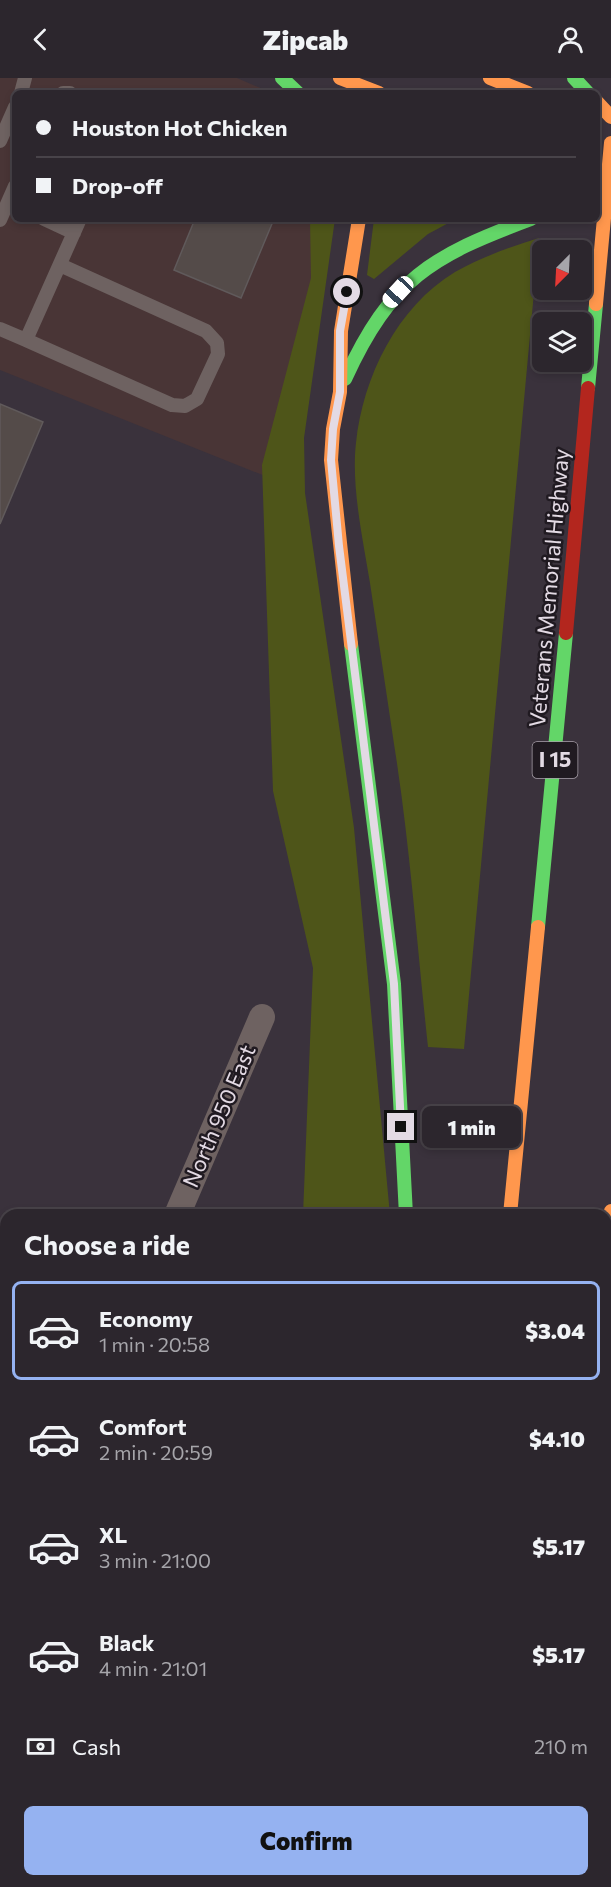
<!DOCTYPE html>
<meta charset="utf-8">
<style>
body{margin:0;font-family:Commissioner,sans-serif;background:#383239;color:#f1f3f6;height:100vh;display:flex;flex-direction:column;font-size:22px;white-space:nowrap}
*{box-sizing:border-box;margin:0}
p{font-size:20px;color:#a6a5aa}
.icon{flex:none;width:33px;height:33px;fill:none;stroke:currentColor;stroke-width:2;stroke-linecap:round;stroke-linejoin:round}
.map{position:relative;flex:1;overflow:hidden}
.side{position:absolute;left:0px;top:1131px;width:612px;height:678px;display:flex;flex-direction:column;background:#2c262d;border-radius:18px 18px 0 0;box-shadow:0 3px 9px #0003,0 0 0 2px #484349}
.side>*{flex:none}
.guide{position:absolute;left:12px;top:12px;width:588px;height:132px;border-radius:9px;box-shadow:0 3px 9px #0003,0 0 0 2px #484349;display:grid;align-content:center;height:132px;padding:0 24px;background:#2c262d}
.needle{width:39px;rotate:204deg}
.fabs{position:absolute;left:532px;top:162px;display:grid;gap:12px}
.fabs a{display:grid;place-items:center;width:60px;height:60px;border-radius:9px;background:#2c262d;box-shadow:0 3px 9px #0003,0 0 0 2px #484349;font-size:30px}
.end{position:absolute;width:27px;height:27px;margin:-14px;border:8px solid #e3dae4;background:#111;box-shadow:0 0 0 3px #111}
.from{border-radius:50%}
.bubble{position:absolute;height:42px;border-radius:9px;background:#2c262d;box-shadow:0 3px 9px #0003,0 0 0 2px #484349;font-size:20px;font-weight:800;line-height:42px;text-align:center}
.car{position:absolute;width:18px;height:36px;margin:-18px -9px;border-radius:8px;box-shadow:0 0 4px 2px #0007;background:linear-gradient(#fff 24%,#345 0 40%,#fff 0 76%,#345 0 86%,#fff 0)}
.guide b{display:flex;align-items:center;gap:21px;height:57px;font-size:22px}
.guide b+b{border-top:2px solid #484349}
.guide i{width:15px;height:15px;background:#f1f3f6}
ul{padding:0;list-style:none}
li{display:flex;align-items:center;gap:18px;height:99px;margin:0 12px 9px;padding:0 12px;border:3px solid transparent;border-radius:9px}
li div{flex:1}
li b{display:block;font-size:22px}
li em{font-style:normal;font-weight:800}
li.selected{border-color:#95b2f1}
li>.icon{width:54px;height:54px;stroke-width:1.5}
h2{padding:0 24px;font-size:27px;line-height:72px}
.pay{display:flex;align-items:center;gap:15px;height:66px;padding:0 24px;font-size:22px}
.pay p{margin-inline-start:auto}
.action{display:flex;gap:12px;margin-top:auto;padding:12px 24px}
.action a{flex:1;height:69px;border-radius:9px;background:#95b2f1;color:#111;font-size:24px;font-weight:800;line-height:69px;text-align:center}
header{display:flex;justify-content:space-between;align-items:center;height:78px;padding:0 24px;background:#2c262d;font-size:27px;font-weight:800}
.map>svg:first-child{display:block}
.commercial{fill:#493536}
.green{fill:#4e5519}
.building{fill:#544b49;stroke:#605a5b;stroke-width:1.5}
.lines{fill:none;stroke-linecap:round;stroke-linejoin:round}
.lane{stroke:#6e6261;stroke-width:14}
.street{stroke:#6e6261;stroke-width:26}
.fast{stroke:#63d668;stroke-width:14}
.slow{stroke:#ff974d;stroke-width:14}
.jam{stroke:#b3261e;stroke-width:14}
.rail-casing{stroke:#786e6f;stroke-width:7}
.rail{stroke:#201a21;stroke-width:4.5;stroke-dasharray:14;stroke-linecap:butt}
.fast-bridge{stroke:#63d668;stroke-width:14}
.slow-bridge{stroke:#ff974d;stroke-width:14}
.route{stroke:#e3dae4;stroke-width:8}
.labels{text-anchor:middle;stroke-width:5;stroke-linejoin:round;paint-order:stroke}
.shield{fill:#201a21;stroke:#a8a0aa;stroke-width:1.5}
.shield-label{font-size:21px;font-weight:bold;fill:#e3dae4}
.street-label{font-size:22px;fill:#e3dae4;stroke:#201a21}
</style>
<header><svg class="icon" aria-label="back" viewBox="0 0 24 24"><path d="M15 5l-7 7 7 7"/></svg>Zipcab<svg class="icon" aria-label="person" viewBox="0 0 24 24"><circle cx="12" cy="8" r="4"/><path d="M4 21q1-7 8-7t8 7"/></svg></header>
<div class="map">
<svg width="611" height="1809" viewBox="0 0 611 1809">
<rect width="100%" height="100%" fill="#3a323c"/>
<path class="commercial" d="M0,0H237L272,15H15V141H330L280,404L0,292Z"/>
<path class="green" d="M310,141H335L304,360L305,415L354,750L390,1137H303L313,890L273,713L262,387L311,200Z
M374,141H456L428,156L374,201L367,197Z
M539,160L464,971L428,969C417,868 410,766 394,666C386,612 378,559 370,505C363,462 351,408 356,365C363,299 397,229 455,194C482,179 510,169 539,160Z"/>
<path class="building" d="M195,141H274L241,220L174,192Z
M0,326L43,344L0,446Z
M0,1514L6,1518V1573L0,1569Z
M141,1803H187L183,1809H151Z"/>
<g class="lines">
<path class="lane" d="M21,15L25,0
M63,15H70
M0,63L15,29
M44,141L74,155
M0,142L15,108
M60,187L206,253L217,265L218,276L197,321L185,328L172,327L26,262L80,141
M0,251L26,262"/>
<path class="street" d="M177,1137L262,939
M244,1809L246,1803"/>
<path class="fast" d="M282,0L298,15
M574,0L588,15
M345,301C391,201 431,178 531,141
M588,310L596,226
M351,566L394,906L406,1137
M538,849L566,555
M383,1803L388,1809
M507,1803L508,1809"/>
<path class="slow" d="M340,0L379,15
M490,0L528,15
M597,24L611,39
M351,566L331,382L333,351L340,314L341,253L359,141
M510,1137L538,849
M606,1195L611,1133"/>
<path class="jam" d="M566,555L588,310
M0,1280L6,1287
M606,1691L611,1767"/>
<defs>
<path id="rail" d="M0,1398L6,1406
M325,1803L330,1809"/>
</defs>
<use href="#rail" class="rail-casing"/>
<use href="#rail" class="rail"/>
<path class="fast-bridge" d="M456,1803L457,1809"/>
<path class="slow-bridge" d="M596,226L611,65"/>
</g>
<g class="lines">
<path class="route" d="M347,214L340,253V314L333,351L331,382L339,468L394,906L401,1049"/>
</g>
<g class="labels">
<rect class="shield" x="532.5" y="664" width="45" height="36" rx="4.5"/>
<g class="shield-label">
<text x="555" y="689">I 15</text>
</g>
<g class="street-label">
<text transform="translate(549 510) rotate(-85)" y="8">Veterans Memorial Highway</text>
<text transform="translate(219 1038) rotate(-67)" y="8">North 950 East</text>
</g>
</g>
</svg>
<div class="fabs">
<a><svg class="needle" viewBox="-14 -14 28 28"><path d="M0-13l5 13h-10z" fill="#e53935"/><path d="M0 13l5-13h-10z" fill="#a6a5aa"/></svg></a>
<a><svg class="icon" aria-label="layers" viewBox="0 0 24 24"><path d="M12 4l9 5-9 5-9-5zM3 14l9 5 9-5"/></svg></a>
</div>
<i class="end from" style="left:347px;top:214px"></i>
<i class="end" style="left:401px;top:1049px"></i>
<div class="bubble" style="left:422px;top:1028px;width:99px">1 min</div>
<i class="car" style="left:398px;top:214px;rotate:223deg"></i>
<div class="guide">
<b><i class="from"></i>Houston Hot Chicken</b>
<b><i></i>Drop-off</b>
</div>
<section class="side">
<h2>Choose a ride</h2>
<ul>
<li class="selected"><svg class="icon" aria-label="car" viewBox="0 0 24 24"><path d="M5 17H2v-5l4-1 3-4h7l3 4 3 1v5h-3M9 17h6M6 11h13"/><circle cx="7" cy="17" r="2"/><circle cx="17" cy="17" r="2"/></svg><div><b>Economy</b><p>1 min · 20:58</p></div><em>$3.04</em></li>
<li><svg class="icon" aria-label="car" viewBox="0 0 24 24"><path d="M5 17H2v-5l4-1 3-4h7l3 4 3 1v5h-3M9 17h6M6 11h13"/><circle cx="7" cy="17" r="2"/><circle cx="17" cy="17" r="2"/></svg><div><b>Comfort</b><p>2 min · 20:59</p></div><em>$4.10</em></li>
<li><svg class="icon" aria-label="car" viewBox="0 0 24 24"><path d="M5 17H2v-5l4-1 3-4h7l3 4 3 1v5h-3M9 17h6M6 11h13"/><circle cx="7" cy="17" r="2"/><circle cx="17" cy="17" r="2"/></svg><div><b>XL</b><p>3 min · 21:00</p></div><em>$5.17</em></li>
<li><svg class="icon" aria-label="car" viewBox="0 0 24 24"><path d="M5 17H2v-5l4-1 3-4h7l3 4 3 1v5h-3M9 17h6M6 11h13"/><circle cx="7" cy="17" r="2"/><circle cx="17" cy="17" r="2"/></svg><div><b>Black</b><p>4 min · 21:01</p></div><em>$5.17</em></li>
</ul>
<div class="pay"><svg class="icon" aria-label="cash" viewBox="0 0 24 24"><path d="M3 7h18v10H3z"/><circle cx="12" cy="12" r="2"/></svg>Cash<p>210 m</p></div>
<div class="action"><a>Confirm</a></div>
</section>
</div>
